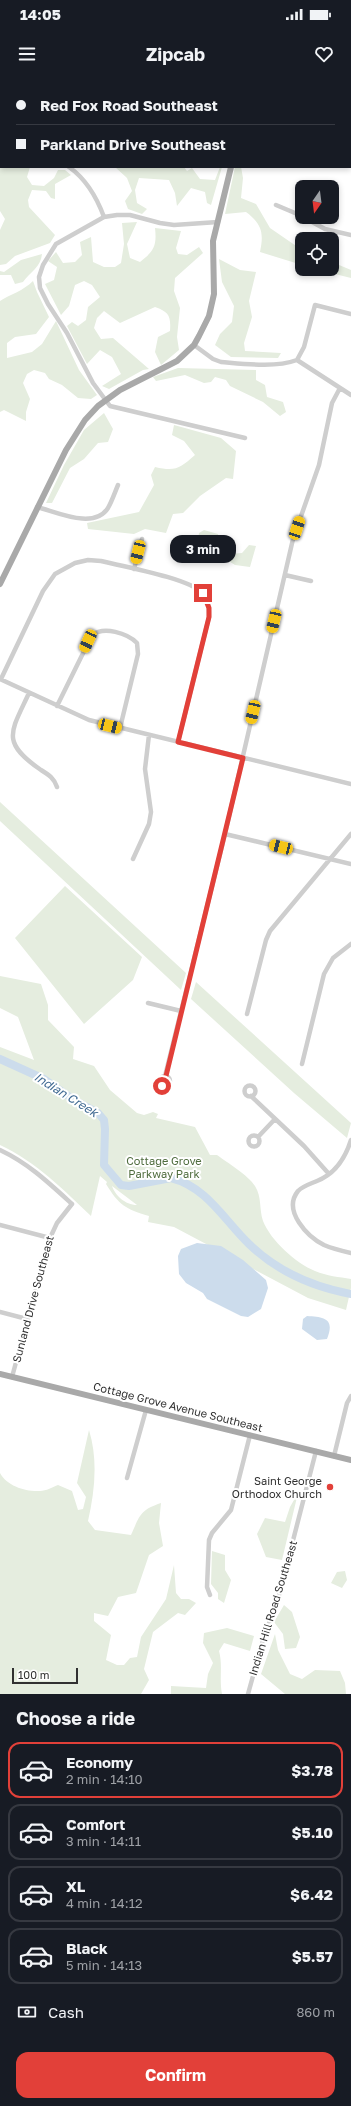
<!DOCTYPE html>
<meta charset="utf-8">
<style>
body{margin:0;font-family:"Golos Text",sans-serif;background:#20242c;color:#f1f3f6;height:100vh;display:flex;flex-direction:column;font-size:15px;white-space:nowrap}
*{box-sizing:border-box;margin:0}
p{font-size:13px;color:#9ea1a6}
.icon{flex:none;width:22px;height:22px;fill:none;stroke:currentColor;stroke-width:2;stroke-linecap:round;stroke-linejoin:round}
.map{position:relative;height:1614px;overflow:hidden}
.drawer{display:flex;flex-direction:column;background:#171b24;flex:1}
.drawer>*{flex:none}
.hud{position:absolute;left:0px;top:0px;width:351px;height:88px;box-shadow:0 2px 6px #0003;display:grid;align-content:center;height:88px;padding:0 16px;background:#171b24}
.needle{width:26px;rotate:194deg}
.buttons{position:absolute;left:295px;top:100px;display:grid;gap:8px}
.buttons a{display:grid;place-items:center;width:44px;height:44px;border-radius:8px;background:#171b24;box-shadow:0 2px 6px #0003;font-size:20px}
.scale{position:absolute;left:12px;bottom:10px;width:66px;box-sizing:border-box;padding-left:4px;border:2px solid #313131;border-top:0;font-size:11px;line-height:14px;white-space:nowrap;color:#313131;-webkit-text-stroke:3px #fff;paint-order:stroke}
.end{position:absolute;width:18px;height:18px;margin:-9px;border:5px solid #e24039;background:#fff;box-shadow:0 0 0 2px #fff}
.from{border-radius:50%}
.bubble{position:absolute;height:28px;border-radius:12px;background:#171b24;box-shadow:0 2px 6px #0003;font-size:13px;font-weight:700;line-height:28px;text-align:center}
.car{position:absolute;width:12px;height:24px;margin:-12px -6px;border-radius:5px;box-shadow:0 0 3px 1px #0007;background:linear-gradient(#f5c518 24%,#345 0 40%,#f5c518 0 76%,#345 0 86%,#f5c518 0)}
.hud b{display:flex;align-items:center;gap:14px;height:38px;font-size:15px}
.hud b+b{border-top:1px solid #363941}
.hud i{width:10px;height:10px;background:#f1f3f6}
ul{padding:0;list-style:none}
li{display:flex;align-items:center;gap:12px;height:56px;margin:0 8px 6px;padding:0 8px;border:2px solid #363941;border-radius:12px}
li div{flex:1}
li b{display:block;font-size:15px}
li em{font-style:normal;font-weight:700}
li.selected{border-color:#e24039}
li>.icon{width:36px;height:36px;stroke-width:1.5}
h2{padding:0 16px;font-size:18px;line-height:48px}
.pay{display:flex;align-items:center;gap:10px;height:44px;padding:0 16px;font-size:15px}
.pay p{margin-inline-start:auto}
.primary-button{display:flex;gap:8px;margin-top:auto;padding:8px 16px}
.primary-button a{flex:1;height:46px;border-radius:12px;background:#e24039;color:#fff;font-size:16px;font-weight:700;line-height:46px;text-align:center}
.status{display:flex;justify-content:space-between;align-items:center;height:28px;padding:0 20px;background:#171b24;direction:ltr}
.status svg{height:11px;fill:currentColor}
header{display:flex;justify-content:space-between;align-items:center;height:52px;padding:0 16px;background:#171b24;font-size:18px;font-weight:700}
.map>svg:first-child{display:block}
.green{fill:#e5eddf;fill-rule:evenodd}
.water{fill:#ccdcec}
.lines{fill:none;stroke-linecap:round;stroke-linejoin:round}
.river{stroke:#ccdcec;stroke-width:8}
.minor{stroke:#cecece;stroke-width:4.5}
.major{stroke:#a9a9a9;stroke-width:6}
.route{stroke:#e24039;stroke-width:5}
.poi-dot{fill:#e24039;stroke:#fff;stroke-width:1.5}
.labels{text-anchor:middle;stroke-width:4;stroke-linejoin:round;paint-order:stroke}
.park-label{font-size:11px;fill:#4f6c3e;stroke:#fff}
.street-label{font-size:11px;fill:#313131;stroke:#fff}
.poi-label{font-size:11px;fill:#313131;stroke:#fff;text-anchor:end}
.water-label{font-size:12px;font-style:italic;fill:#3f6992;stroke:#fff}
</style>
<div class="status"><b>14:05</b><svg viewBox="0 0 49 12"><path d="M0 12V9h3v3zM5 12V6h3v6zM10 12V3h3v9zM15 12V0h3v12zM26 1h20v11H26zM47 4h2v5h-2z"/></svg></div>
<header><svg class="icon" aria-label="menu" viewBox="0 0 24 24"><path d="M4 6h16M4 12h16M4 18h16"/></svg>Zipcab<svg class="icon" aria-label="heart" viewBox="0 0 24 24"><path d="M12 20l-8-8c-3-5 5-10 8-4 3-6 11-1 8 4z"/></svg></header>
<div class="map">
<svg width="351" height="1614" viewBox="0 0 351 1614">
<rect width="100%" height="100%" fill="#fff"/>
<path class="green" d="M0,73L1,87H30L27,97L32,105L44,106L54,98L58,90H65L71,95L55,104V119L51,118L46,111L32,110L28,120L29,127L55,155L50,163L15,176L6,184L0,185V150L5,139L0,131Z
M115,87H184L187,91L192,88L200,99L215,100L220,87H222L211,125L207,123L205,112L191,108L177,126L175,113L169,100L139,98L135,110L137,123L147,129L142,134L128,129L125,121L132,111L127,98Z
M235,87H241L243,98L241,118L256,124L270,148L302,170V185L260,172C264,153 262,144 246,132L225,134Z
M137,142L127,164L130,178L140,182C154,171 157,166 155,148L181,151L176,168L178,174L187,175L199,167L203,173L175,198L174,211L180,228L177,257L179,270L161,285L155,272L158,257L170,251C171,236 169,232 155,227L120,243L104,231L97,238L94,248L101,259L113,258L149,289L143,290L109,309L102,306L121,294L112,277L100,270L87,284L67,246L72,242L78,246L86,240L88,227L100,217L92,205L84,201L75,205L69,226L61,235L45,204L54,200L57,187L48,181L56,172L63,183L75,182L82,175L80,162L91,157L93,182L104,187H115L121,183L124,164L122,143Z
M42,174C41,187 30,192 23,202L15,204L11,195H0V191L4,192L21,180Z
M219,179L240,190L256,192L249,221L252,237L244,263L245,271L281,273L278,278L231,277L215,265L220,254L232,242L234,226L222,202Z
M332,182L351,190V198L315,189H332Z
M33,201L37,212L49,237L36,254L15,257L7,263V278L32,272L42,264L56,241L79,290L97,315L91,319L78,318L62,305L49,299L45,293L34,290L27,294L23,303L30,319L26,332V341L4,330L0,332V221C11,214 23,211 33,201Z
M178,288L256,290V300L265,305L267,317L283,322L286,332L280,336L263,322L230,306L226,300L215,297L211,302L204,303L185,295L156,301L153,297Z
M104,333L113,349L108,362L98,363L84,379L70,388L52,423H46L64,385L84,350Z
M174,345L221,358L236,371L233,399L226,398L200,416L183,433L173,434L166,453L145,449L134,454L88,449L87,443L139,432L154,405L151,395L155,387C176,392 180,388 195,375L184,361L172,355Z
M204,450L218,454L220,465L230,474L242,473L249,465L256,466L250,487L235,485L224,478L170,464L182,457L198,460L199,453Z
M0,722L186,893L181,910L0,741Z
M65,806L142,877L133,900L84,944L15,858Z
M0,896L41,904L48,925V940L74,967L73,979L94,986L110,1010L137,1033L144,1035L153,1032L158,1034L156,1038L195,1047L210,1075H217C228,1083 248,1095 255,1106C262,1117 259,1129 263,1141C271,1161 296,1183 315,1191C327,1196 339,1197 351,1199V1208L346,1230L308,1218L174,1147L148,1142L149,1136C125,1129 119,1125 106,1104L107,1102L100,1096L91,1136C63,1109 36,1082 0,1065V967L34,980L18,937L0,928ZM112,1106L137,1125C125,1125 115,1115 112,1106Z
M196,902L351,1043L347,1058L294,1013L191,919Z
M89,1350C98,1379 95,1411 88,1441L95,1450L131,1455C140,1435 140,1430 161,1423L159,1443L163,1466L149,1475L136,1513L118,1517L108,1536L94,1533V1541L111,1555L106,1580L117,1585H124L130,1578L137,1577L141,1557L166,1519L174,1485L176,1513L181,1519H189L196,1523L185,1535L178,1533L153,1552L144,1589L149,1600L141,1614H0V1393C7,1406 26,1412 40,1411C46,1411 53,1407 58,1405L72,1411L78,1430L83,1429L86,1417L77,1403Z
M298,1413L282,1480L266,1477L257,1454L265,1438L285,1442L290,1427Z
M212,1471L225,1475V1490L231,1500L224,1523L218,1519V1513L211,1504Z
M345,1491L347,1500L342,1508L331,1503L337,1492Z
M284,1525L292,1532L300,1557L296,1568L285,1569L283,1554L274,1542Z
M227,1548L254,1556L250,1571L224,1563L219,1571C223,1585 219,1599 222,1614H171V1606L206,1608L208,1594L213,1583L203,1563L204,1553Z
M275,1554L278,1570L290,1594L302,1599L315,1590L340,1591L345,1603L346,1614H285L261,1594Z"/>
<path class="water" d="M197,1163L221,1166L243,1180L266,1200L268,1208L261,1229L248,1237L241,1236L207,1219L203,1213L186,1203L179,1194L178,1176L181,1169Z
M307,1236C325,1237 335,1239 327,1259L317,1260L302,1249L303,1239Z"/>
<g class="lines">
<path class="river" d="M0,979L44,999L74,1020L98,1033L104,1040L105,1049L104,1085L121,1105L129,1106L171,1098C207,1107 224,1140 249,1164C277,1191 313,1207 351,1214"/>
<path class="minor" d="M82,0L83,1
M350,67L351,68
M69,87C86,99 97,118 104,137
M276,125L302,136
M303,137L325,149L351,155
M218,142L174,145L160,143L130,135H117L104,137L56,164L43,185L39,197L40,208L48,224L67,253L93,303L110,326L245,358
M194,265L213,279L221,282C245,284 275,288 297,280
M297,280L304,267L315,225L351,234
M297,280L351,315
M37,427C57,432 94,450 108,428C112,421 115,412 118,405
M134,489L142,459
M285,495L311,501
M0,599L89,640L351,704
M1,599L43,511L55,494L75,483L88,480L101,481C121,486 193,499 203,514C209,521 209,529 209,537L178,662
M29,613C11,652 0,662 41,690C49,695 54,698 57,707
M57,626L92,555C104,546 127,553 137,563L138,574L120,648
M225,754L351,784
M133,779L149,744L151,732L145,689L149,655
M148,923L181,931
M247,934L266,860L270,851L351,754
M302,984L324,894L333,878L351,864
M160 1001a5 5 0 1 1 10 0a5 5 0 1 1-10 0Z
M165,996L225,754L293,459L319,385L332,323L340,308
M244.5 1011a5.5 5.5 0 1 1 11 0a5.5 5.5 0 1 1-11 0Z
M251,1016L304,1066L329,1094
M248.5 1061a5.5 5.5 0 1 1 11 0a5.5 5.5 0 1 1-11 0Z
M258,1057L275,1039
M351,1060C345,1079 335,1094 317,1101C310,1104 303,1106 298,1111C282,1131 308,1157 324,1165C333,1169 342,1171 351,1173
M0,1070C28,1083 49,1103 72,1124L57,1143L50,1158L12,1297
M0,1145L50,1158
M0,1232L27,1239
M334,1376L347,1323L351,1316
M127,1398L146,1330
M210,1515L207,1507L209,1460L212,1453L231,1430L250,1355
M248,1614L263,1560L279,1515L316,1371"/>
<path class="major" d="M215,0V1
M329,0L333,1
M350,5H351
M0,504L66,370L85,340L98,326L120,310L177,281L194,265L199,256L209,236L214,214L213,161L231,87
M0,1294L351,1380"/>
</g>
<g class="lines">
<path class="route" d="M162,1006L160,1000L166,996L243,678L178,662L209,537V528L203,513"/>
</g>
<circle class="poi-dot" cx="330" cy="1407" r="4"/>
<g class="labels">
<g class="park-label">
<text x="164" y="1085">Cottage Grove<tspan x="164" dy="13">Parkway Park</tspan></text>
</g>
<g class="street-label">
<text transform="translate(33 1219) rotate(-75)" y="4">Sunland Drive Southeast</text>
<text transform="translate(178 1327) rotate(14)" y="4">Cottage Grove Avenue Southeast</text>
<text transform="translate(273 1528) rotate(-73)" y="4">Indian Hill Road Southeast</text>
</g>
<g class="poi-label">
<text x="322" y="1405">Saint George<tspan x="322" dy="13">Orthodox Church</tspan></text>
</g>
<g class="water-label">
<text transform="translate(66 1015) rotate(32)" y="4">Indian Creek</text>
</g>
</g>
</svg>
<div class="buttons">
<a><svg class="needle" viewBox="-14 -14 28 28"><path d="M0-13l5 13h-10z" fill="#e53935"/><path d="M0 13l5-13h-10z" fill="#9ea1a6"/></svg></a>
<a><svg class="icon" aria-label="locate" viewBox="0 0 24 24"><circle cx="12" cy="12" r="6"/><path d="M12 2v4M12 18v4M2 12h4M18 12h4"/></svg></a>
</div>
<div class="scale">100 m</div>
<i class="end from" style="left:162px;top:1006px"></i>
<i class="end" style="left:203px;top:513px"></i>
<div class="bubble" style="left:170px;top:455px;width:66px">3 min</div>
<i class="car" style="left:297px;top:448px;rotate:18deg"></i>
<i class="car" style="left:138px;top:472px;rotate:194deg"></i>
<i class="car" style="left:274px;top:541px;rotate:193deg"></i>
<i class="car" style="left:88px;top:561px;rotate:205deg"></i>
<i class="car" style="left:253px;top:632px;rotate:193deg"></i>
<i class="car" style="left:110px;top:646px;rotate:104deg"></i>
<i class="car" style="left:281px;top:767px;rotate:284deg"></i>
<div class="hud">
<b><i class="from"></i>Red Fox Road Southeast</b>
<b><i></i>Parkland Drive Southeast</b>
</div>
</div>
<section class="drawer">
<h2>Choose a ride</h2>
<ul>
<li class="selected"><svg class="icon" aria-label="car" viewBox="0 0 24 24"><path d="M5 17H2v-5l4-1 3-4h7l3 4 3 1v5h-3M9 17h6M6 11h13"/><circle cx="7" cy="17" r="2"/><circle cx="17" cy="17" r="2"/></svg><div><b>Economy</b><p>2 min · 14:10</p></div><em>$3.78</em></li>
<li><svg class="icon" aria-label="car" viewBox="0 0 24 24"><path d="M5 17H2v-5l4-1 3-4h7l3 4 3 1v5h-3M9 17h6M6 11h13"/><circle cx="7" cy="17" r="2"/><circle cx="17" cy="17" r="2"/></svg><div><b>Comfort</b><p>3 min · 14:11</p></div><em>$5.10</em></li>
<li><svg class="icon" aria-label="car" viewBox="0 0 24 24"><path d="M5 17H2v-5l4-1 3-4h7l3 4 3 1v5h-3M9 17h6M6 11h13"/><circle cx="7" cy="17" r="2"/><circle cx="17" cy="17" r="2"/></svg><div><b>XL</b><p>4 min · 14:12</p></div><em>$6.42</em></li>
<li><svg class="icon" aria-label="car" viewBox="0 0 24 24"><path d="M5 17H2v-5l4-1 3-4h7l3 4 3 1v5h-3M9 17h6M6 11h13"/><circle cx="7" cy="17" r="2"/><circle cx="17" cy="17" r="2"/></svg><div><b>Black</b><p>5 min · 14:13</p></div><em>$5.57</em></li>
</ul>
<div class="pay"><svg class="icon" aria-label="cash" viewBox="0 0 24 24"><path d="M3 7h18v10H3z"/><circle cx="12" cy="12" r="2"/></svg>Cash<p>860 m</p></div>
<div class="primary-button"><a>Confirm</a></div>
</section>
